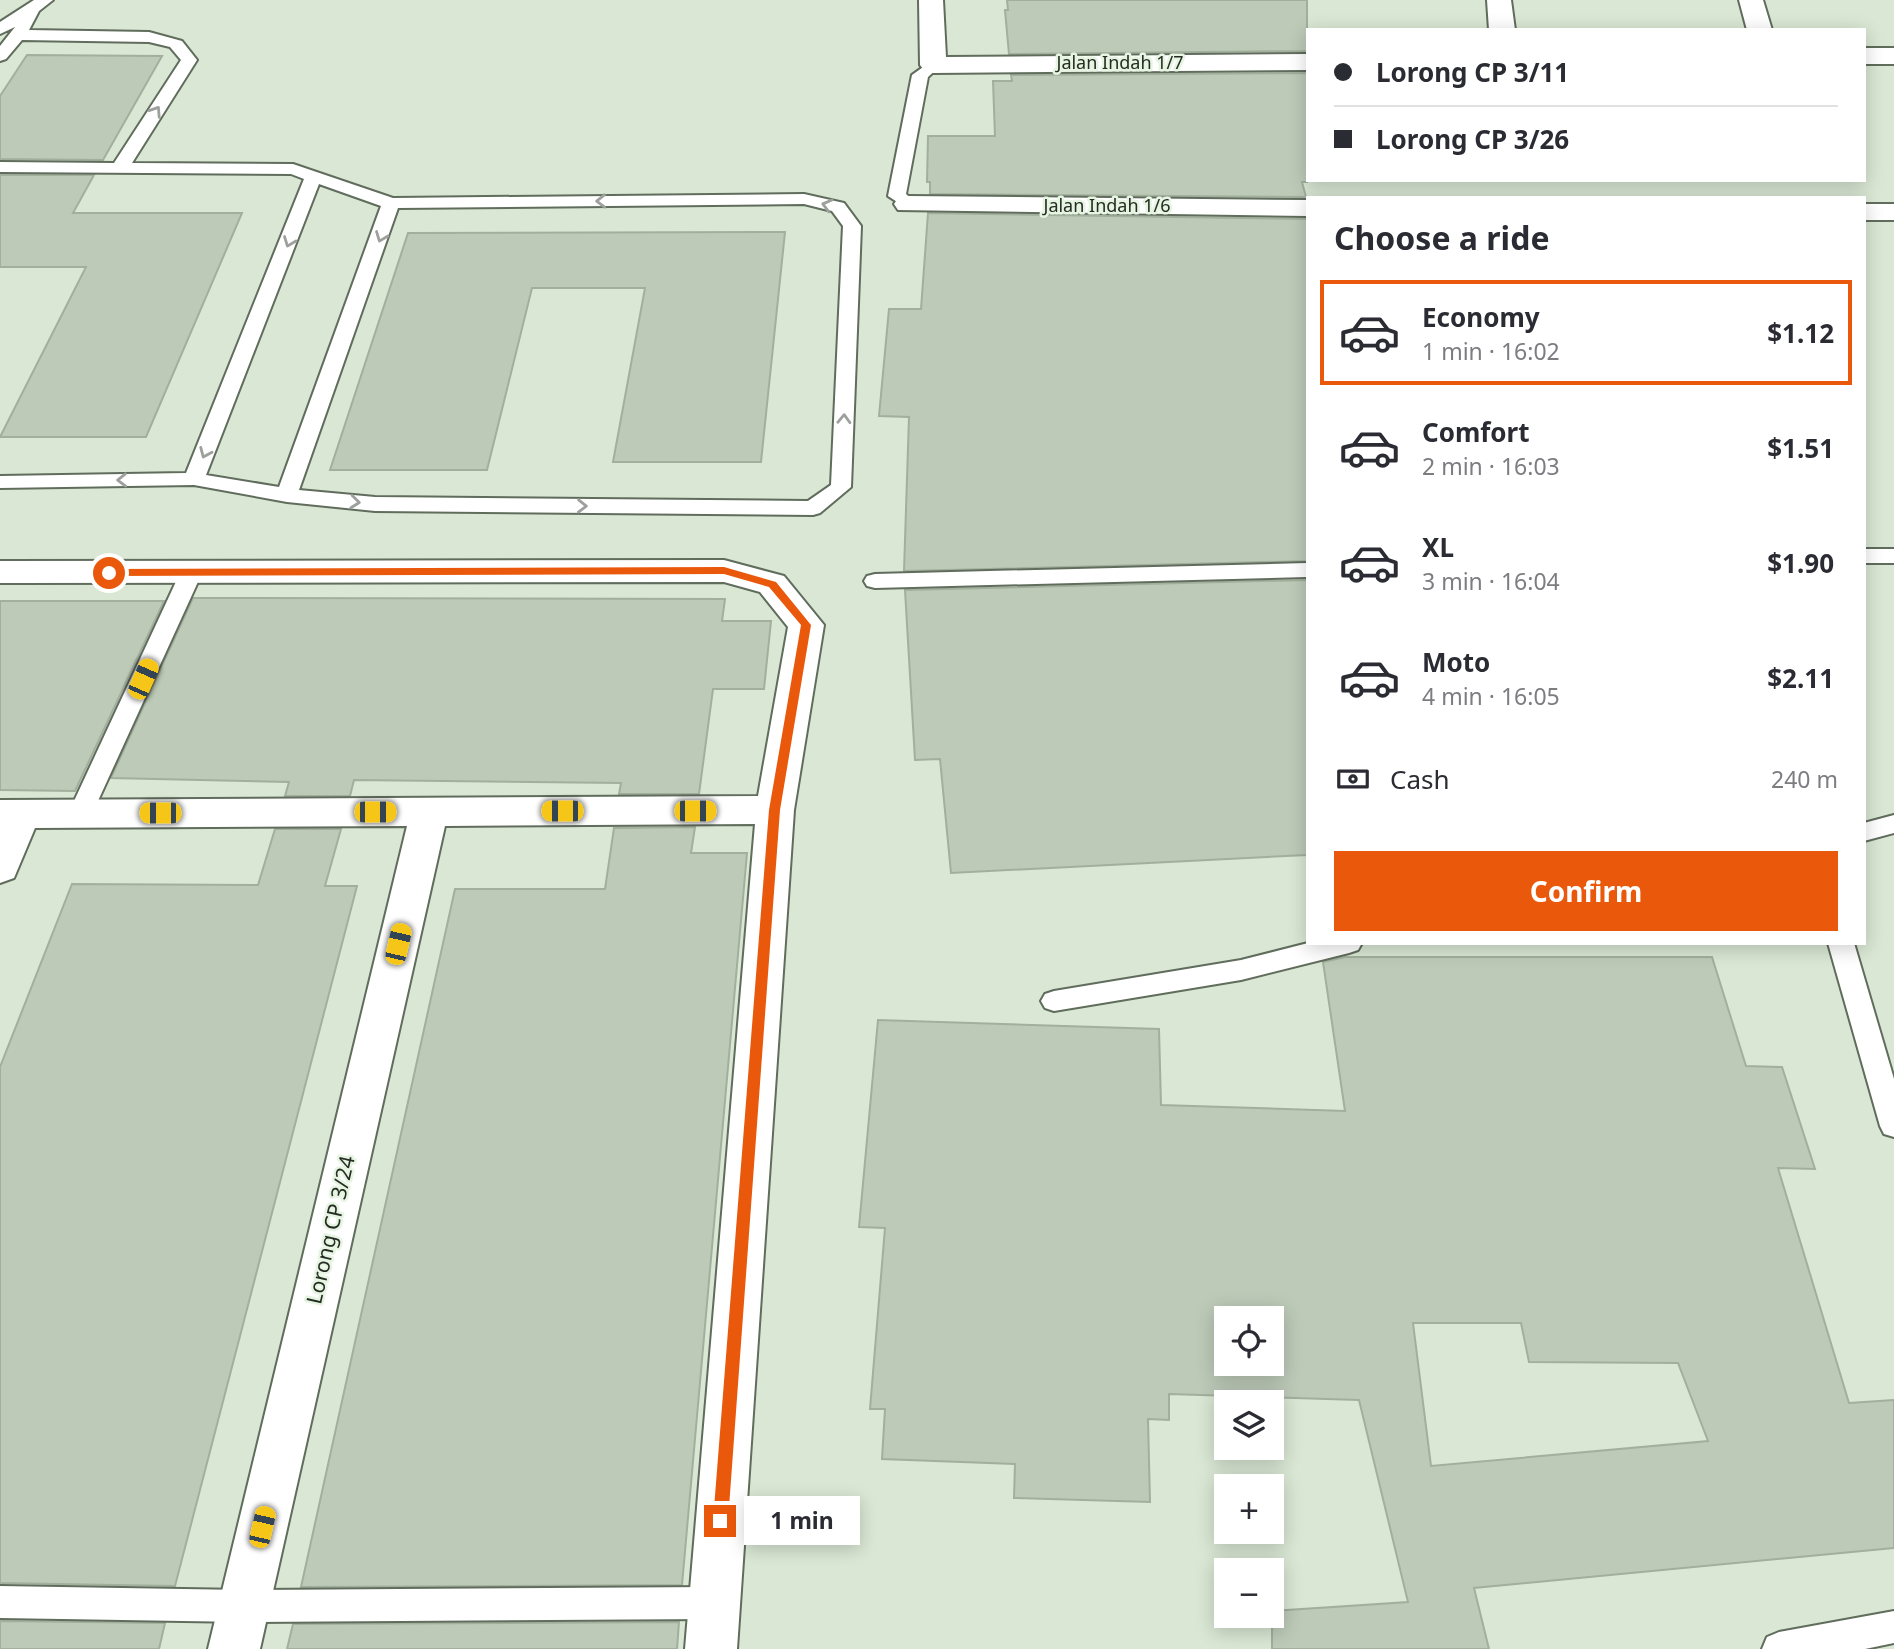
<!DOCTYPE html>
<meta charset="utf-8">
<style>
body{margin:0;font-family:"Noto Sans",sans-serif;background:#f2f2f3;color:#2b2b33;height:100vh;display:flex;flex-direction:column;font-size:26px;white-space:nowrap}
*{box-sizing:border-box;margin:0}
p{font-size:23px;color:#7c7c81}
.icon{flex:none;width:38px;height:38px;fill:none;stroke:currentColor;stroke-width:2;stroke-linecap:round;stroke-linejoin:round}
.map{position:relative;flex:1;overflow:hidden}
.sheet{position:absolute;left:1306px;top:196px;width:560px;height:749px;display:flex;flex-direction:column;background:#fff;border-radius:0px;box-shadow:0 4px 18px #0003}
.sheet>*{flex:none}
.top-card{position:absolute;left:1306px;top:28px;width:560px;height:154px;border-radius:0px;box-shadow:0 4px 18px #0003;display:grid;align-content:center;height:154px;padding:0 28px;background:#fff}
.buttons{position:absolute;left:1214px;top:1306px;display:grid;gap:14px}
.buttons a{display:grid;place-items:center;width:70px;height:70px;border-radius:0px;background:#fff;box-shadow:0 4px 18px #0003;font-size:35px}
.end{position:absolute;width:32px;height:32px;margin:-16px;border:9px solid #ea580c;background:#fff;box-shadow:0 0 0 4px #fff}
.from{border-radius:50%}
.bubble{position:absolute;height:49px;border-radius:0px;background:#fff;box-shadow:0 4px 18px #0003;font-size:23px;font-weight:700;line-height:49px;text-align:center}
.car{position:absolute;width:21px;height:42px;margin:-21px -10px;border-radius:9px;box-shadow:0 0 5px 2px #0007;background:linear-gradient(#f5c518 24%,#345 0 40%,#f5c518 0 76%,#345 0 86%,#f5c518 0)}
.top-card b{display:flex;align-items:center;gap:24px;height:66px;font-size:26px}
.top-card b+b{border-top:2px solid #e1e1e2}
.top-card i{width:18px;height:18px;background:#2b2b33}
ul{padding:0;list-style:none}
li{display:flex;align-items:center;gap:21px;height:105px;margin:0 14px 10px;padding:0 14px;border:4px solid transparent;border-radius:0px}
li div{flex:1}
li b{display:block;font-size:26px}
li em{font-style:normal;font-weight:700}
li.current{border-color:#ea580c}
li>.icon{width:63px;height:63px;stroke-width:1.5}
h2{padding:0 28px;font-size:32px;line-height:84px}
.pay{display:flex;align-items:center;gap:18px;height:77px;padding:0 28px;font-size:26px}
.pay p{margin-inline-start:auto}
.action{display:flex;gap:14px;margin-top:auto;padding:14px 28px}
.action a{flex:1;height:80px;border-radius:0px;background:#ea580c;color:#fff;font-size:28px;font-weight:700;line-height:80px;text-align:center}
.map>svg:first-child{display:block}
.building{fill:#bdcab8;stroke:#a2af9d;stroke-width:2;fill-rule:evenodd}
.lines{fill:none;stroke-linecap:round;stroke-linejoin:round}
.service-casing{stroke:#606c5c;stroke-width:4}
.minor-casing{stroke:#606c5c;stroke-width:4}
.service{fill:#fff;fill-rule:evenodd}
.minor{fill:#fff;fill-rule:evenodd}
.oneway{stroke:#9da09c}
.route{fill:#ea580c}
.labels{text-anchor:middle;stroke-width:5;stroke-linejoin:round;paint-order:stroke}
.far-street-label{font-size:18px;fill:#262b24;stroke:#e6f4e2}
.street-label{font-size:21px;fill:#262b24;stroke:#e6f4e2}
</style>
<div class="map">
<svg width="1894" height="1649" viewBox="0 0 1894 1649">
<rect width="100%" height="100%" fill="#d9e7d4"/>
<path class="building" d="M1007,0H1307V51L1009,54L1005,10H1008Z
M27,55L162,56L103,160L0,159V96Z
M1307,73V182H1302L1306,197L930,194V182H927L928,136H995L993,81H1012L1011,75Z
M0,175H94L73,213H242L146,437H0L86,267H0Z
M928,213L1307,219V561L904,571L909,417L879,416L889,309H921Z
M785,232L761,462H613L645,288H532L487,470H330L408,233Z
M1307,580V855L951,873L940,759L915,760L905,590Z
M193,598L725,599L722,621H771L764,689H713L699,794H619L621,783L354,780L350,796H285L289,782L111,778Z
M0,601H164L75,791L0,790Z
M695,827L691,853H747L682,1585L301,1587L455,889H605L614,828Z
M275,829H341L325,886H357L175,1586L0,1583V1067L72,884L258,885Z
M1345,957H1712L1746,1066L1782,1067L1815,1169L1778,1168L1849,1403L1894,1400V1548L1474,1588L1489,1649H1272V1611L1408,1602L1359,1400L1169,1394V1420L1148,1419L1150,1502L1014,1498L1015,1464L882,1459L885,1409H870L885,1228L859,1227L878,1020L1159,1029L1161,1105L1345,1111L1323,962ZM1227,1318H1272V1363H1227ZM1413,1323H1521L1529,1362L1678,1363L1708,1441L1431,1466Z
M0,1621L165,1623L159,1649H0Z
M679,1622L677,1649H287L293,1624Z"/>
<g class="lines">
<defs>
<path id="service" d="M34,0H53L39,11L29,30L149,32L182,41L197,60L132,163L293,164L393,198L804,194L844,203L861,226L851,487L820,513L813,515L375,511L287,502L194,485L0,488V476L186,473L304,179L291,174L0,172V162L114,163L181,60L170,47L149,42L22,40L6,59L0,61V46L15,27L0,34V22ZM319,184L381,206L279,487L206,475ZM804,204L832,211L843,226L831,485L808,501L375,497L299,490L398,208Z
M933,60L941,65L928,77L906,194L917,204L908,209L888,196L912,75Z
M1864,549H1894V563H1864Z
M1307,563V577L875,588L867,586L864,581L867,576L875,574Z
M191,566L199,568L202,573L92,814L89,820L80,823L71,820L68,814L180,573L183,568Z
M1894,815V833L1864,841V823Z
M1308,943H1362L1358,950L1349,953L1241,980L1054,1011L1045,1008L1041,1001L1045,994L1054,991L1241,960Z
M1828,943H1854L1894,1079V1137L1884,1134L1880,1126Z
M0,1586L244,1590L714,1587L726,1592L730,1603L726,1614L714,1619L244,1622L0,1618Z
M1894,1611V1643L1865,1649H1762L1767,1637L1779,1632Z"/>
<path id="minor" d="M919,0H943L946,57L1307,54V70L933,73L924,70L920,65Z
M1487,0H1511L1515,30H1489Z
M1739,0H1763L1772,30H1747Z
M1864,48H1894V64H1864Z
M908,196L1307,200V216L898,210L894,204L898,198Z
M1864,204H1894V220H1864Z
M724,560L784,576L824,625L794,810L737,1649H685L755,824L445,826L260,1649H208L407,826L35,828L14,878L0,883V800L758,796L788,627L760,592L724,582L0,583V561Z"/>
</defs>
<use href="#service" class="service-casing"/>
<use href="#minor" class="minor-casing"/>
<use href="#service" class="service"/>
<use href="#minor" class="minor"/>
</g>
<defs><path id="oneway-chevron" d="M-2-3.5L2.5 0L-2 3.5" fill="none" stroke-width="1.6" stroke-linecap="round" stroke-linejoin="round" transform="scale(1.75)"/></defs>
<g class="oneway">
<use href="#oneway-chevron" transform="translate(156 111) rotate(-57)"/>
<use href="#oneway-chevron" transform="translate(601 201) rotate(179)"/>
<use href="#oneway-chevron" transform="translate(827 205) rotate(-165)"/>
<use href="#oneway-chevron" transform="translate(381 237) rotate(111)"/>
<use href="#oneway-chevron" transform="translate(289 242) rotate(111)"/>
<use href="#oneway-chevron" transform="translate(844 419) rotate(-88)"/>
<use href="#oneway-chevron" transform="translate(205 453) rotate(113)"/>
<use href="#oneway-chevron" transform="translate(122 480) rotate(179)"/>
<use href="#oneway-chevron" transform="translate(355 502) rotate(6)"/>
<use href="#oneway-chevron" transform="translate(582 506) rotate(1)"/>
</g>
<path class="route" d="M724,567L776,582L811,625L780,810L728,1521L720,1528L713,1521L769,810L801,625L769,587L724,574L109,576L104,573L109,569Z"/>
<g class="labels">
<g class="far-street-label">
<text x="1120" y="69">Jalan Indah 1/7</text>
<text x="1107" y="212">Jalan Indah 1/6</text>
</g>
<g class="street-label">
<text transform="translate(331 1230) rotate(-77)" y="7">Lorong CP 3/24</text>
</g>
</g>
</svg>
<div class="buttons">
<a><svg class="icon" aria-label="locate" viewBox="0 0 24 24"><circle cx="12" cy="12" r="6"/><path d="M12 2v4M12 18v4M2 12h4M18 12h4"/></svg></a>
<a><svg class="icon" aria-label="layers" viewBox="0 0 24 24"><path d="M12 4l9 5-9 5-9-5zM3 14l9 5 9-5"/></svg></a>
<a>+</a>
<a>−</a>
</div>
<i class="end from" style="left:109px;top:573px"></i>
<i class="end" style="left:720px;top:1521px"></i>
<div class="bubble" style="left:744px;top:1496px;width:116px">1 min</div>
<i class="car" style="left:143px;top:679px;rotate:24deg"></i>
<i class="car" style="left:562px;top:811px;rotate:270deg"></i>
<i class="car" style="left:695px;top:811px;rotate:90deg"></i>
<i class="car" style="left:375px;top:812px;rotate:90deg"></i>
<i class="car" style="left:160px;top:813px;rotate:270deg"></i>
<i class="car" style="left:398px;top:944px;rotate:13deg"></i>
<i class="car" style="left:262px;top:1527px;rotate:13deg"></i>
<div class="top-card">
<b><i class="from"></i>Lorong CP 3/11</b>
<b><i></i>Lorong CP 3/26</b>
</div>
<section class="sheet">
<h2>Choose a ride</h2>
<ul>
<li class="current"><svg class="icon" aria-label="car" viewBox="0 0 24 24"><path d="M5 17H2v-5l4-1 3-4h7l3 4 3 1v5h-3M9 17h6M6 11h13"/><circle cx="7" cy="17" r="2"/><circle cx="17" cy="17" r="2"/></svg><div><b>Economy</b><p>1 min · 16:02</p></div><em>$1.12</em></li>
<li><svg class="icon" aria-label="car" viewBox="0 0 24 24"><path d="M5 17H2v-5l4-1 3-4h7l3 4 3 1v5h-3M9 17h6M6 11h13"/><circle cx="7" cy="17" r="2"/><circle cx="17" cy="17" r="2"/></svg><div><b>Comfort</b><p>2 min · 16:03</p></div><em>$1.51</em></li>
<li><svg class="icon" aria-label="car" viewBox="0 0 24 24"><path d="M5 17H2v-5l4-1 3-4h7l3 4 3 1v5h-3M9 17h6M6 11h13"/><circle cx="7" cy="17" r="2"/><circle cx="17" cy="17" r="2"/></svg><div><b>XL</b><p>3 min · 16:04</p></div><em>$1.90</em></li>
<li><svg class="icon" aria-label="car" viewBox="0 0 24 24"><path d="M5 17H2v-5l4-1 3-4h7l3 4 3 1v5h-3M9 17h6M6 11h13"/><circle cx="7" cy="17" r="2"/><circle cx="17" cy="17" r="2"/></svg><div><b>Moto</b><p>4 min · 16:05</p></div><em>$2.11</em></li>
</ul>
<div class="pay"><svg class="icon" aria-label="cash" viewBox="0 0 24 24"><path d="M3 7h18v10H3z"/><circle cx="12" cy="12" r="2"/></svg>Cash<p>240 m</p></div>
<div class="action"><a>Confirm</a></div>
</section>
</div>
